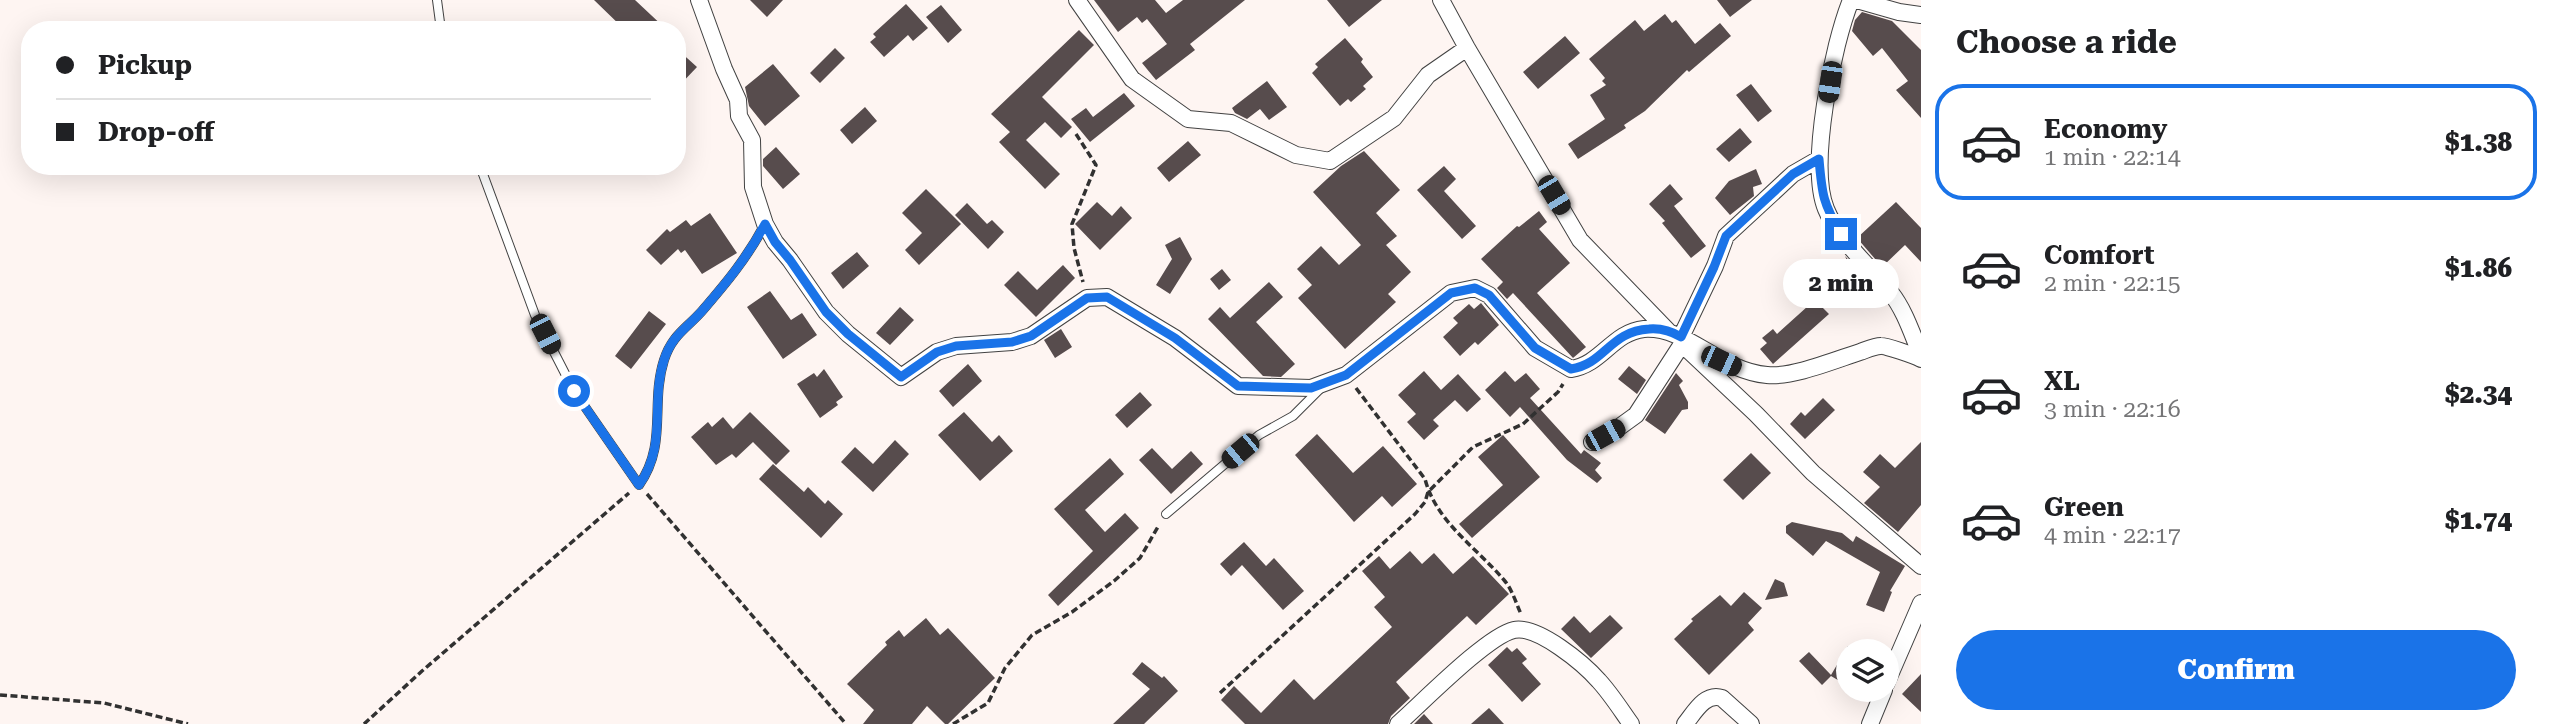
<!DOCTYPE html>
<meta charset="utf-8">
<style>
body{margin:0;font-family:"Roboto Serif",serif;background:#f6f6f6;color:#202124;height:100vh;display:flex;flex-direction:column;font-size:26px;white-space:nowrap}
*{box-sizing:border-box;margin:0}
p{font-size:23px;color:#757577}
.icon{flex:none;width:38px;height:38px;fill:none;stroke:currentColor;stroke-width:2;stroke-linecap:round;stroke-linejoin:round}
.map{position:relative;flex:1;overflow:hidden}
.details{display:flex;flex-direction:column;background:#fff;width:630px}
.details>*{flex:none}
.hud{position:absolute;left:21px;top:21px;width:665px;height:154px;border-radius:28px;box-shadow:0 7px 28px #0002;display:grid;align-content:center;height:154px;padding:0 35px;background:#fff}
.fabs{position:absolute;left:1836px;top:639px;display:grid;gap:14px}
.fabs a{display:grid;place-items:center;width:63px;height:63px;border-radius:50%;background:#fff;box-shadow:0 7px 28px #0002;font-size:35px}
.end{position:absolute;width:32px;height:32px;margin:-16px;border:9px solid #1a73e8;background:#fff;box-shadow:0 0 0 4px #fff}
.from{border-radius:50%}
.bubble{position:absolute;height:49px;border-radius:24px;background:#fff;box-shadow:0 7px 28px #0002;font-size:23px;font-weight:800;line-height:49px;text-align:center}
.car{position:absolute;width:21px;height:42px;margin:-21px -10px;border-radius:9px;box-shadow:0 0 5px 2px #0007;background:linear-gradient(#222 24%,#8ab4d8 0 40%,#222 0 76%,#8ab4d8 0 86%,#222 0)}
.hud b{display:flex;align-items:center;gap:24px;height:66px;font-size:26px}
.hud b+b{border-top:2px solid #e0e0e0}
.hud i{width:18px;height:18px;background:#202124}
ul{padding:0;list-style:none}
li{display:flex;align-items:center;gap:21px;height:116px;margin:0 14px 10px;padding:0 21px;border:4px solid transparent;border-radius:28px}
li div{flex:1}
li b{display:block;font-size:26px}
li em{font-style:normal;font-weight:800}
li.selected{border-color:#1a73e8}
li>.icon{width:63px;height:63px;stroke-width:1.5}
h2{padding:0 35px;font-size:32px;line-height:84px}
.cta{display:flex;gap:14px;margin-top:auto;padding:14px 35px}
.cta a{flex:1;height:80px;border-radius:42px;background:#1a73e8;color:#fff;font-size:28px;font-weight:800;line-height:80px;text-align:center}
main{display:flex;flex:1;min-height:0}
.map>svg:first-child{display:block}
.building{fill:#574c4d}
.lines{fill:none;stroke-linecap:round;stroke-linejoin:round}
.service-casing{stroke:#424242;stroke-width:10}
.minor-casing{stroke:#424242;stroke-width:18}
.path{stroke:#313131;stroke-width:3.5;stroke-dasharray:7 3.5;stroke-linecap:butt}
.service{stroke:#fff;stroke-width:8}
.minor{stroke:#fff;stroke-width:16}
.route{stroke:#1a73e8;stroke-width:9}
</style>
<main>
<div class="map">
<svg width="1921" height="724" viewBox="0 0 1921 724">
<rect width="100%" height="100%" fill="#fef5f2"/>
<path class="building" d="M594,0H635L667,30H625Z
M750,0H783L767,17Z
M1094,0H1155L1166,13L1183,0H1245L1190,44L1195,50L1156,80L1142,63L1167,44L1147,19L1142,23L1137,17L1118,32Z
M1327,0H1382L1349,27Z
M1717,0H1752L1730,17Z
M906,4L928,28L913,41L908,35L884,57L870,42L876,37L873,34Z
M941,5L962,30L948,43L926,17Z
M1862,12L1892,21L1921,50V118L1896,90L1908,81L1882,48L1873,56L1852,31L1855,20Z
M1665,14L1672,23L1676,20L1695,44L1720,23L1731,36L1689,72L1687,70L1645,111L1624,125L1626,128L1578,159L1568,144L1605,119L1590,95L1606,85L1602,81L1605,78L1589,59L1635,20L1644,31Z
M1079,30L1094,45L1042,97L1072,127L1061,138L1045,122L1026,140L1060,174L1045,189L999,142L1010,132L991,114Z
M1565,36L1580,53L1538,89L1523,72Z
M1345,38L1363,59L1361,62L1373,77L1363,86L1366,89L1351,102L1348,99L1340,106L1312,73L1318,67L1315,64Z
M835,48L845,58L820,83L810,73Z
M677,49L697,67L677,88Z
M773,64L800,96L765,126L749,106L745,87Z
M1267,81L1287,107L1269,120L1260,109L1247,119L1235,113L1232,108Z
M1751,84L1772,111L1758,122L1736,95Z
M1124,93L1135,106L1090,142L1071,119L1086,108L1093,117Z
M865,107L877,121L852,144L840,130Z
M1740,128L1752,142L1729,162L1716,149Z
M1188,141L1201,155L1169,182L1157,168Z
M776,147L800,174L783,189L763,166V159Z
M1364,151L1400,190L1376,213L1397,236L1386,245L1411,272L1388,294L1396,302L1345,349L1298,298L1312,285L1297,269L1321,246L1339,265L1361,245L1313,192L1341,166Z
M1444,166L1456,179L1444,191L1476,226L1462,239L1417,190Z
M1756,169L1762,184L1753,187L1754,196L1730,215L1715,198L1729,181Z
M1670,184L1683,199L1674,206L1706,246L1691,258L1662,223L1665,221L1649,204Z
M926,189L961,224L919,265L905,250L922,233L902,213Z
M1097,202L1112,216L1121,206L1132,218L1100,250L1075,224Z
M1896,202L1921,228V262L1905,245L1882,267L1857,238Z
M967,203L987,224L992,220L1004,232L988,249L955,215Z
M1539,211L1547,222L1539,229L1570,263L1537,293L1586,347L1573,358L1513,293L1507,299L1497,288L1503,282L1481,259L1517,226L1519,227Z
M710,213L737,253L702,274L685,250L681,253L678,249L661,265L646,250L667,229L670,232L686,220L691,226Z
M1180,237L1192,259L1170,294L1156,285L1172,259L1165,245Z
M857,252L869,266L843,289L831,273Z
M1845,256L1862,275L1822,307L1829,314L1773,364L1760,349L1767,343L1762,338L1773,329L1777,334L1808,306L1791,288L1805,275L1819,291L1849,265Z
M1063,265L1075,278L1036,317L1004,285L1018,271L1037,290Z
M1222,269L1231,280L1219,290L1210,279Z
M1269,282L1283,297L1256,322L1295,364L1281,377L1263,376L1208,319L1220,307L1230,318Z
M770,291L791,320L802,313L817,335L783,359L747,307Z
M1481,303L1499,325L1478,345L1475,342L1460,356L1443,337L1458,323L1453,318L1469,304L1474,309Z
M900,307L914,320L890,345L876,333Z
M649,311L666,324L631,369L615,356Z
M1061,329L1072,347L1055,358L1044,340Z
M968,364L982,381L953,407L939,391Z
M1629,366L1646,380L1637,394L1618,379Z
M824,369L843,397L836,402L838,405L820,418L797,384L814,373L817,377Z
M1424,371L1441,390L1458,374L1481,399L1467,412L1455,400L1433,420L1439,426L1424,440L1407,422L1416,414L1398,395Z
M1505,371L1515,382L1526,373L1540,389L1530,398L1581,454L1584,450L1601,463L1595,470L1602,478L1597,483L1567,460L1520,407L1510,417L1485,390Z
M1676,373L1683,381L1679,385L1688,402V409L1682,410L1665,434L1645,420Z
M1140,392L1152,405L1127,428L1115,415Z
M1823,398L1835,410L1805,439L1790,424L1801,412L1805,416Z
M750,412L790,451L776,465L753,442L736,458L732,454L716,465L691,437L708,422L712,427L723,417L733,429Z
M964,412L992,442L999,435L1013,451L980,481L938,435Z
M1317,434L1353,473L1383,446L1417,484L1392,507L1382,496L1354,522L1295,455Z
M1503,435L1540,477L1472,538L1459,524L1503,485L1478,457Z
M895,440L909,454L873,492L841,462L855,447L873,464Z
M1921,442V505L1898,532L1864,503L1880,487L1863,472L1880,454L1895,468Z
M1152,448L1172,469L1191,451L1203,464L1171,494L1139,460Z
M1751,453L1771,473L1743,500L1723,480Z
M1110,458L1124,474L1085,510L1105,532L1125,513L1139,528L1058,606L1048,595L1093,551L1054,509Z
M773,464L804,492L808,487L825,504L828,500L843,514L821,538L759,479Z
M1792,522L1842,533L1853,542L1856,536L1905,566L1890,591L1892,592L1884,612L1866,605L1880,572L1826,541L1813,556L1786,533V526Z
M1244,542L1266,566L1274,558L1304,591L1283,610L1242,565L1231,576L1220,564Z
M1410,551L1422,564L1434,553L1453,574L1473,556L1509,594L1476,625L1467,616L1396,682L1410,698L1391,716L1388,724H1245L1221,700L1234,686L1261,713L1294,679L1314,700L1392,627L1374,607L1385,597L1362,571L1379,556L1390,569Z
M1775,579L1784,583L1788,596L1765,600Z
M1744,592L1762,608L1748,623L1754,630L1709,675L1674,639L1693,621L1691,619L1720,595L1731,606Z
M1610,615L1623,628L1591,658L1561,629L1574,616L1590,633Z
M926,618L940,635L948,628L995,678L948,724H945L927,706L912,724H863L874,710L847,684L887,645L885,642L899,630L904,637Z
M1848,646V686L1831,676L1822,685L1799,661L1809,652L1831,675Z
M1507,647L1512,652L1517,648L1527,659L1522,663L1541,684L1522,702L1488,665Z
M1142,662L1162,678L1164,676L1178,691L1144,724H1113L1150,689L1132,674Z
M1921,674V712L1902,694Z
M1489,708L1504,724H1471Z
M1424,714L1433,724H1414Z"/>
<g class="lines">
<defs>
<path id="service" d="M437,0L441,30
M480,166L535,315L574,391L639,485C668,444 650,404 664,360C672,335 686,329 702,311C727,282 747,258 765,224
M1166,514L1259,435L1293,416L1321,388"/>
<path id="minor" d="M699,0L724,69L738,100L739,116L752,140L753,187L765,224L775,242L790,260L826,312L848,334L901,377L937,352L956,346L1012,342L1031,336L1087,298L1107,297L1175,338L1238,386L1311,388L1346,375L1451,293L1475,288L1489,295L1535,348L1571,369C1601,365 1613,332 1644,329C1687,326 1719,371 1767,375C1791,378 1835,360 1860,352C1866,350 1874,346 1881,346C1884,345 1916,356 1921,359
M1077,0L1132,79L1188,119L1231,123L1296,155L1330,161L1394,118L1428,75L1467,48
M1441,0L1467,48L1580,240L1668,331
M1851,0C1833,44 1808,165 1826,209C1839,241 1870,266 1891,293C1905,311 1912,334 1921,355
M1857,0L1899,12L1921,15
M1681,337L1715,266L1726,236L1793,174L1819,159
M1687,349L1756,414L1813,473L1921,566
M1592,442L1618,428L1636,415L1682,344
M1886,684L1921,603
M1398,724C1422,703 1487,636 1514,630C1538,625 1584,664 1599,681C1611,694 1621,710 1631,724
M1685,724C1694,713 1705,692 1722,698L1751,724
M1870,724L1884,690"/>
</defs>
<use href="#service" class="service-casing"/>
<use href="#minor" class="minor-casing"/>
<path class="path" d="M1076,134L1096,165L1072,224L1074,248L1083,282
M1356,388L1425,479C1436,522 1477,548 1504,580C1512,589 1516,603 1521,614
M647,494L846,724
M1220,693L1415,514L1425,502L1428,492L1473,447L1523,424L1558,392L1563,384
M0,695L104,703L188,724
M364,724L422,671L629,493
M953,724L988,703L1005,668L1032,635L1072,612L1114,581L1140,558L1159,525"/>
<use href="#service" class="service"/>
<use href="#minor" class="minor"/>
</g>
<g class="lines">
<path class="route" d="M574,391L639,485C668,444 650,404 664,360C672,335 686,329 702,311C727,282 747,258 765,224L775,242L790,260L826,312L848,334L901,377L937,352L956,346L1012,342L1031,336L1087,298L1107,297L1175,338L1238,386L1311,388L1346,375L1451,293L1475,288L1489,295L1535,348L1571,369C1605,364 1610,331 1649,329C1661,328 1671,331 1681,337L1714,267L1726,236L1793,174L1819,159C1822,195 1823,203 1841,234"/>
</g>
</svg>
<div class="fabs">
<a><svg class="icon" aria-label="layers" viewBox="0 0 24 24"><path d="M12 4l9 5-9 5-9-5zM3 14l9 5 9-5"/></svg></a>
</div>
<i class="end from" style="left:574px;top:391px"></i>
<i class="end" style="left:1841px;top:234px"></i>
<div class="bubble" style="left:1783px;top:259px;width:116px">2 min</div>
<i class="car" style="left:1830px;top:82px;rotate:188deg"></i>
<i class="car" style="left:1554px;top:195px;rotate:149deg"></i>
<i class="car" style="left:545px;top:334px;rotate:153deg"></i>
<i class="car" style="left:1721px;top:361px;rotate:114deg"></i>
<i class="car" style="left:1605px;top:435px;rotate:61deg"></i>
<i class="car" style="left:1240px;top:451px;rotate:230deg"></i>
<div class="hud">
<b><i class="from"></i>Pickup</b>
<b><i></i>Drop-off</b>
</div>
</div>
<section class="details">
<h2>Choose a ride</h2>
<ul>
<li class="selected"><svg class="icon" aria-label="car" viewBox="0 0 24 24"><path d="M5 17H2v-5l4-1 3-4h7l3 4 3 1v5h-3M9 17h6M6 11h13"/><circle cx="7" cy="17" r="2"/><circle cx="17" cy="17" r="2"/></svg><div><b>Economy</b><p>1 min · 22:14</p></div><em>$1.38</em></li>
<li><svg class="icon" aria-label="car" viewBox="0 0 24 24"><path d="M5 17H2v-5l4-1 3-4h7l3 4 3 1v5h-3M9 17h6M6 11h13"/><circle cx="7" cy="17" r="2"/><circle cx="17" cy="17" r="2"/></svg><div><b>Comfort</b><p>2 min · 22:15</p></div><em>$1.86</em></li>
<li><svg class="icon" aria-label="car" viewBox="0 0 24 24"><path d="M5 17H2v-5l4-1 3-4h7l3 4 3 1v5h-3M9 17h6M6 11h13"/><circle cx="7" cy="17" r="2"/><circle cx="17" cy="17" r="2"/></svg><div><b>XL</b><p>3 min · 22:16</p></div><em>$2.34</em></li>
<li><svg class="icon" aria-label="car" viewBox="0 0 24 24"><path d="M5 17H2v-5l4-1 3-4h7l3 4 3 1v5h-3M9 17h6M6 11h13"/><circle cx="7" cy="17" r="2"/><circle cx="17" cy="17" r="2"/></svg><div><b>Green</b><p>4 min · 22:17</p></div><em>$1.74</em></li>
</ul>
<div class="cta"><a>Confirm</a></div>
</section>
</main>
